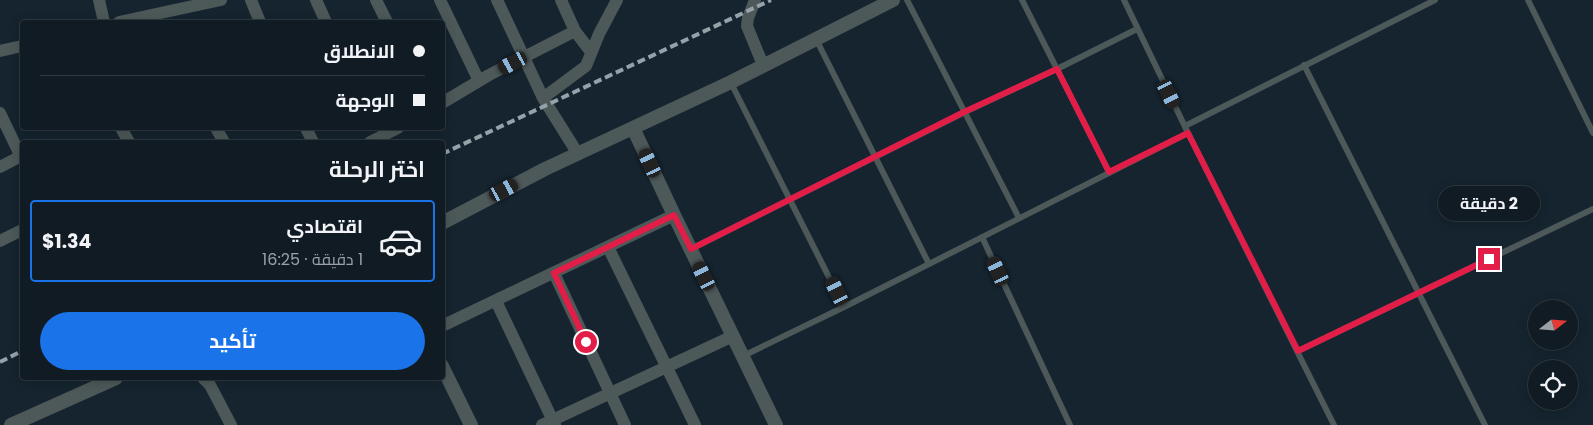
<!DOCTYPE html>
<html lang="ar">
<meta charset="utf-8">
<style>
body{margin:0;font-family:Poppins,Cairo,sans-serif;background:#19242b;color:#f1f3f6;direction:rtl;height:100vh;display:flex;flex-direction:column;font-size:19px;white-space:nowrap}
*{box-sizing:border-box;margin:0}
p{font-size:16px;color:#9ca1a6}
.icon{flex:none;width:28px;height:28px;fill:none;stroke:currentColor;stroke-width:2;stroke-linecap:round;stroke-linejoin:round}
.map{position:relative;flex:1;overflow:hidden;direction:ltr}
.sheet{position:absolute;left:20px;top:140px;width:425px;height:240px;display:flex;flex-direction:column;background:#101b23;border-radius:5px;box-shadow:0 2px 12px #0003,0 0 0 1px #303941;direction:rtl}
.sheet>*{flex:none}
.hud{position:absolute;left:20px;top:20px;width:425px;height:110px;border-radius:5px;box-shadow:0 2px 12px #0003,0 0 0 1px #303941;direction:rtl;display:grid;align-content:center;height:110px;padding:0 20px;background:#101b23}
.needle{width:32px;rotate:73deg}
.fabs{position:absolute;left:1528px;top:300px;display:grid;gap:10px}
.fabs a{display:grid;place-items:center;width:50px;height:50px;border-radius:50%;background:#101b23;box-shadow:0 2px 12px #0003,0 0 0 1px #303941;font-size:25px}
.end{position:absolute;width:22px;height:22px;margin:-11px;border:6px solid #e11d48;background:#fff;box-shadow:0 0 0 2px #fff}
.from{border-radius:50%}
.bubble{position:absolute;height:35px;border-radius:18px;background:#101b23;box-shadow:0 2px 12px #0003,0 0 0 1px #303941;font-size:16px;font-weight:700;line-height:35px;text-align:center;direction:rtl}
.car{position:absolute;width:15px;height:30px;margin:-15px -8px;border-radius:6px;box-shadow:0 0 4px 1px #0007;background:linear-gradient(#222 24%,#8ab4d8 0 40%,#222 0 76%,#8ab4d8 0 86%,#222 0)}
.hud b{display:flex;align-items:center;gap:18px;height:48px;font-size:19px}
.hud b+b{border-top:1px solid #303941}
.hud i{width:12px;height:12px;background:#f1f3f6}
ul{padding:0;list-style:none}
li{display:flex;align-items:center;gap:15px;height:82px;margin:0 10px 8px;padding:0 10px;border:2px solid transparent;border-radius:5px}
li div{flex:1}
li b{display:block;font-size:19px}
li em{font-style:normal;font-weight:700}
li.active{border-color:#1a73e8}
li>.icon{width:45px;height:45px;stroke-width:1.5}
h2{padding:0 20px;font-size:22px;line-height:60px}
.button{display:flex;gap:10px;margin-top:auto;padding:10px 20px}
.button a{flex:1;height:58px;border-radius:30px;background:#1a73e8;color:#fff;font-size:20px;font-weight:700;line-height:58px;text-align:center}
.map>svg:first-child{display:block}
.lines{fill:none;stroke-linecap:round;stroke-linejoin:round}
.service{stroke:#4d5859;stroke-width:6}
.minor{stroke:#4d5859;stroke-width:12}
.tertiary{stroke:#4d5859;stroke-width:14}
.rail{stroke:#96a2aa;stroke-width:4;stroke-dasharray:8 4;stroke-linecap:butt}
.route{stroke:#e11d48;stroke-width:6}
</style>
<div class="map">
<svg width="1593" height="425" viewBox="0 0 1593 425">
<rect width="100%" height="100%" fill="#15242f"/>
<g class="lines">
<path class="service" d="M907,0L1019,218
M1022,0L1109,172
M1124,0L1188,133L1334,425
M1528,0L1593,133
M816,39L929,264
M1304,65L1485,425
M731,83L844,307
M1185,126L1435,0
M982,237L1070,425
M691,249L965,112L1057,69L1137,29
M1298,351L1593,209
M743,356L844,307L1188,133"/>
<path class="minor" d="M99,0L104,22
M251,0L260,22
M316,0L326,22
M376,0L387,22
M440,0L479,81
M497,0L543,98L578,154
M561,0L575,31L591,52
M755,0L748,18L747,26L763,65
M119,22L221,0
M0,51L22,46
M543,98L586,66L599,34L617,0
M442,103L489,75L575,31
M0,113L22,159
M121,128L129,142
M216,128L224,142
M306,128L313,142
M370,142L398,128
M0,167L21,156
M0,241L22,230
M608,247L695,425
M554,273L625,425
M496,301L555,425
M442,326L674,215
M203,378L210,385L231,425
M542,425L733,336"/>
<path class="tertiary" d="M633,128L674,215L776,425
M442,223L545,169L731,82L893,0
M442,366L471,425
M11,425L116,378"/>
<path class="rail" d="M442,154L771,0
M0,362L22,351"/>
</g>
<g class="lines">
<path class="route" d="M586,342L554,273L674,215L691,249L964,112L1057,69L1109,172L1188,133L1298,351L1489,259"/>
</g>
</svg>
<div class="fabs">
<a><svg class="needle" viewBox="-14 -14 28 28"><path d="M0-13l5 13h-10z" fill="#e53935"/><path d="M0 13l5-13h-10z" fill="#9ca1a6"/></svg></a>
<a><svg class="icon" aria-label="locate" viewBox="0 0 24 24"><circle cx="12" cy="12" r="6"/><path d="M12 2v4M12 18v4M2 12h4M18 12h4"/></svg></a>
</div>
<i class="end from" style="left:586px;top:342px"></i>
<i class="end" style="left:1489px;top:259px"></i>
<div class="bubble" style="left:1438px;top:186px;width:102px">2 دقيقة</div>
<i class="car" style="left:513px;top:63px;rotate:242deg"></i>
<i class="car" style="left:1169px;top:94px;rotate:154deg"></i>
<i class="car" style="left:650px;top:163px;rotate:335deg"></i>
<i class="car" style="left:504px;top:190px;rotate:62deg"></i>
<i class="car" style="left:998px;top:271px;rotate:335deg"></i>
<i class="car" style="left:704px;top:276px;rotate:334deg"></i>
<i class="car" style="left:837px;top:291px;rotate:334deg"></i>
<div class="hud">
<b><i class="from"></i>الانطلاق</b>
<b><i></i>الوجهة</b>
</div>
<section class="sheet">
<h2>اختر الرحلة</h2>
<ul>
<li class="active"><svg class="icon" aria-label="car" viewBox="0 0 24 24"><path d="M5 17H2v-5l4-1 3-4h7l3 4 3 1v5h-3M9 17h6M6 11h13"/><circle cx="7" cy="17" r="2"/><circle cx="17" cy="17" r="2"/></svg><div><b>اقتصادي</b><p>1 دقيقة · 16:25</p></div><em>$1.34</em></li>
</ul>
<div class="button"><a>تأكيد</a></div>
</section>
</div>
